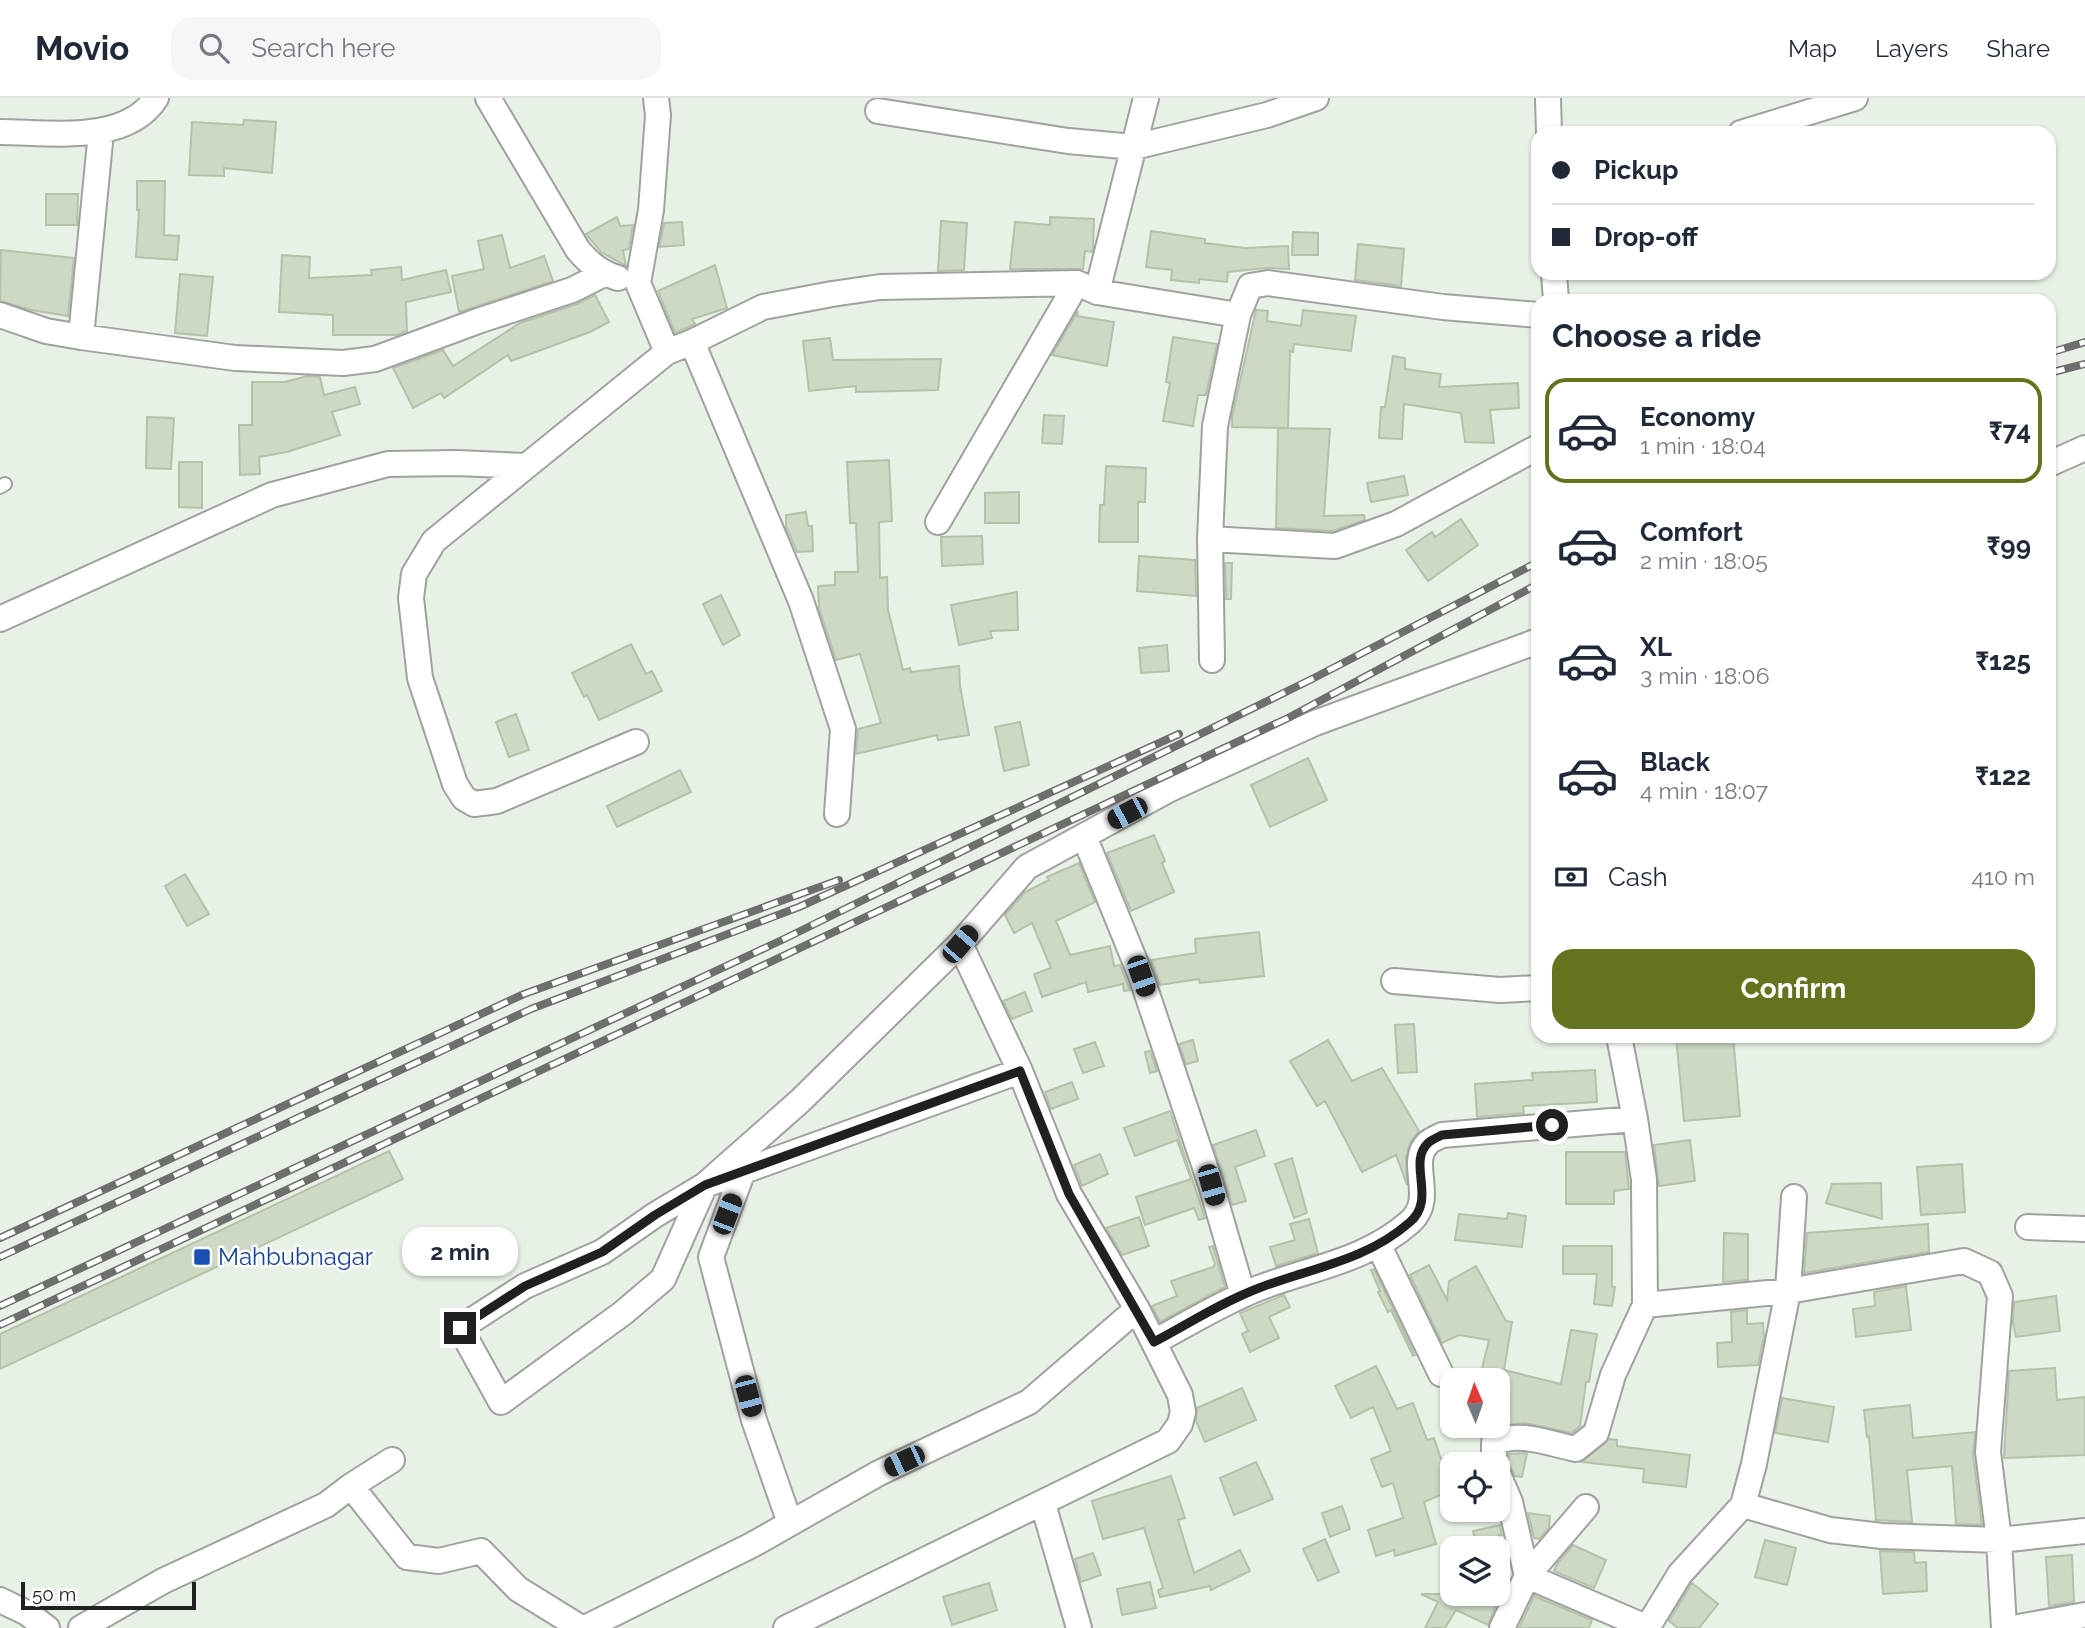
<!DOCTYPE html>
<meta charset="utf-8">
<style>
body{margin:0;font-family:Raleway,sans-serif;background:#f6f6f7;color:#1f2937;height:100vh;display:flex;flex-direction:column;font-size:26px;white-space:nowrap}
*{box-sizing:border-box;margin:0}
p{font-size:23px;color:#747a83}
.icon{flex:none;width:38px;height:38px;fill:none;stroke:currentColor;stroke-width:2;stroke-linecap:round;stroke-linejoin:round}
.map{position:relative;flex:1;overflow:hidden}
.drawer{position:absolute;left:1531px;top:196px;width:525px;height:749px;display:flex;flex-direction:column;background:#fff;border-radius:21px;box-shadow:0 2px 5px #0004}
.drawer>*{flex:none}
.guide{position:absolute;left:1531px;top:28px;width:525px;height:154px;border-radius:21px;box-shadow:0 2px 5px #0004;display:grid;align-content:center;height:154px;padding:0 21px;background:#fff}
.needle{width:46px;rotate:358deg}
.fabs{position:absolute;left:1440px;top:1270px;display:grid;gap:14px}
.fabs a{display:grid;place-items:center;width:70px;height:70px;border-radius:14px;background:#fff;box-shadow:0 2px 5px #0004;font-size:35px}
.scale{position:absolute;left:21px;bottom:18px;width:175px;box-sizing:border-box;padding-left:7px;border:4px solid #202020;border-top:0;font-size:19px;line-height:24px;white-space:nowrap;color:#202020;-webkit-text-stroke:5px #fff;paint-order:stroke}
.end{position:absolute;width:32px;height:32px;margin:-16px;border:9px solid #202020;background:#fff;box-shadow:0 0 0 4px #fff}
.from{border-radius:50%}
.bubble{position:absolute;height:49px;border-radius:21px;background:#fff;box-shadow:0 2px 5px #0004;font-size:23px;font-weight:700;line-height:49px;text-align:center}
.car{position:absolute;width:21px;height:42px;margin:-21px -10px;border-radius:9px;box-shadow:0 0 5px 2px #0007;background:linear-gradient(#222 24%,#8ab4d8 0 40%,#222 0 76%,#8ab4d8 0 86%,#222 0)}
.guide b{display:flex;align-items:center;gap:24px;height:66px;font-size:26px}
.guide b+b{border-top:2px solid #e0e1e3}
.guide i{width:18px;height:18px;background:#1f2937}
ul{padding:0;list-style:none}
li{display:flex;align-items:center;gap:21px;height:105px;margin:0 14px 10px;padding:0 7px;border:4px solid transparent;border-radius:21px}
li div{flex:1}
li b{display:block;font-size:26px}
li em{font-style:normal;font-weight:700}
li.selected{border-color:#62741e}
li>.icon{width:63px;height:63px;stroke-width:1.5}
h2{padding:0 21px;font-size:32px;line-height:84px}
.pay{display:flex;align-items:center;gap:18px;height:77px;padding:0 21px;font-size:26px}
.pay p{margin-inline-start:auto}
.cta{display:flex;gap:14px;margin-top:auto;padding:14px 21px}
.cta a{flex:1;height:80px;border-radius:21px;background:#62741e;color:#fff;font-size:28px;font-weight:700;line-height:80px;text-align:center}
header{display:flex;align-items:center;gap:42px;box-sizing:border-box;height:98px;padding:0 35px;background:#fff;border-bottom:2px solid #e0e1e3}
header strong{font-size:33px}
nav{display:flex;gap:38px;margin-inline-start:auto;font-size:24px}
.search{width:490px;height:63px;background:#f6f6f7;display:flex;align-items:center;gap:18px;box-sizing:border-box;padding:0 24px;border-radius:21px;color:#747a83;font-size:26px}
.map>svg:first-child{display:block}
.building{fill:#cdd8c5;stroke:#b3c3a7;stroke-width:2}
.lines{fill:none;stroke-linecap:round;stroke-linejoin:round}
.lane-casing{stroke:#a1a1a1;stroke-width:16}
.street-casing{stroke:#a1a1a1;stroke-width:28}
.lane{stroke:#fff;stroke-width:12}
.street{stroke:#fff;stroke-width:24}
.rail-casing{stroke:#6e6e6e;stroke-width:8}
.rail{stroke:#fff;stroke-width:5;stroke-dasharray:16;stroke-linecap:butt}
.route{stroke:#202020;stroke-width:9}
.transit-dot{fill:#1a4fb4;stroke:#fff;stroke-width:2.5}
.labels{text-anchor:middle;stroke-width:5;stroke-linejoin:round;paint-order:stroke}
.transit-label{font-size:24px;fill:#164399;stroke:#fff;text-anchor:start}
</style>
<header>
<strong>Movio</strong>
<div class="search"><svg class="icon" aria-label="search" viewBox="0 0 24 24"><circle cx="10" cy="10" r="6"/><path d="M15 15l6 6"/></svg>Search here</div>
<nav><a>Map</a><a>Layers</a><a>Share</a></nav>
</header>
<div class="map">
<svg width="2085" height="1530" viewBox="0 0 2085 1530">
<rect width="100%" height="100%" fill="#e8f1e5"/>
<path class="building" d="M244,22L276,24L272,75L224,70V78L189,77L192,24L243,27Z
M137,83H165L164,137L179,138L177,162L136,159L139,112H137Z
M46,96H78L77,127H46Z
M617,119L620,128L633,127L629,151L623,152L626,168L601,154L586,136Z
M1050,119L1094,121L1093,150L1092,154L1085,153L1083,171H1010L1015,124L1050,127Z
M941,123L967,125L964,172L938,173Z
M682,124L684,147L659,149L664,125Z
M1151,133L1205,141V145L1245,150L1288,148L1289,171L1266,170L1228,174L1227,184L1199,181V185L1171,182L1172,172L1146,169Z
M1293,134L1318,135V157H1292Z
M502,137L510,170L544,158L553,183L459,214L452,178L484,171L478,143Z
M1358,146L1404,151L1401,188L1355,182Z
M1,152L74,160L68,218L31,212L0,203Z
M282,157L310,159L309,180L372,177L371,172L401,169L402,182L446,172L451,194L406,204L407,233L397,237H333V217L279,214Z
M715,167L727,210L692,221L695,226L675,235L658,193Z
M180,176L213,179L207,238L175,235Z
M595,197L609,224L590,234L511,263L508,257L444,300L441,295L413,310L393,270L443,252L453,268L520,225L577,206Z
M1256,212L1268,213L1267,223L1301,228L1303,212L1356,218L1351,253L1294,246L1293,254L1290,253L1288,330L1232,329V319Z
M1078,213L1077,218L1114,224L1107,268L1052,257Z
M1173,239L1217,246L1206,297H1198L1193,328L1163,323L1170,285L1166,284Z
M830,240L833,262L941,261L938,292L856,294V288L809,293L803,243Z
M1393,258L1405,260V271L1441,276L1439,289L1518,285L1519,310L1490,312L1494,345L1465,344L1461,315L1404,306L1402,341L1379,340L1381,309H1385Z
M307,278L320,279L324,297L355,289L360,306L332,314L340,337L287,354L259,359L260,376L240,377L239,327H252V284H285Z
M1044,317L1064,318L1062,346L1042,345Z
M147,319L174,320L171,371L146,370Z
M1278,330L1330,331L1324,418L1364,417L1365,422L1333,433L1276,430Z
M889,362L892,423L879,424L880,480L887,479L888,512L903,572L910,570L911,574L959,568L960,588L969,637L938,642L937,637L856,656L858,631L881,625L860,556L836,562L819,510L818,488L835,487V474H858L856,425H850L847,364Z
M179,364H202V410L179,409Z
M1106,368L1146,370L1145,404H1138V444H1099L1100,407H1104Z
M1404,378L1408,397L1371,404L1367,385Z
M1019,394V425H985V395Z
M806,414L808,428H812L813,453L797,454L786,429V417Z
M1461,421L1478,447L1428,483L1406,452L1432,434L1435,439Z
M982,438L983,466L942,468L941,439Z
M1139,458L1195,462L1196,498L1137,493Z
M1225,465H1232L1231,501H1226Z
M1017,494L1018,532L990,533L992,540L959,547L951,507Z
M721,497L740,537L723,547L703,506Z
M631,546L646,576L652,573L662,593L599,622L587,597L584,599L572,575Z
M1167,547L1169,573L1141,575L1139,550Z
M516,616L529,652L509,659L496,624Z
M1020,624L1029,667L1004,673L995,629Z
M1308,660L1327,702L1270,729L1251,687Z
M680,672L691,694L617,729L607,708Z
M1154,737L1165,763L1162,765L1174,794L1131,813L1107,755Z
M1079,765L1095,804L1056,823L1070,857L1110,848L1114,868L1120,867L1130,892L1124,893L1123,886L1088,894L1086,884L1042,899L1034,876L1051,870L1032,825L1014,835L1005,817L1025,794L1049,782L1047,779Z
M185,776L209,816L187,828L165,788Z
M1259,834L1264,878L1200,885L1199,881L1160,887L1151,862L1196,855L1195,841Z
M1025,894L1032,913L1012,921L1003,903Z
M1414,926L1417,974L1398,975L1395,927Z
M1676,938H1733L1740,1018L1684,1023Z
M1193,942L1198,963L1186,966L1179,946Z
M1328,942L1352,983L1382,970L1419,1033L1410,1045L1406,1059L1407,1087L1396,1057L1362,1074L1325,1003L1317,1008L1290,963Z
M1095,944L1104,968L1083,975L1074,951Z
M1150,953L1157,973L1150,975L1145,954Z
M1595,972L1597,1004L1523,1008L1524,1015L1477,1019L1475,986L1533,982L1532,975Z
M1072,984L1078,1001L1051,1011L1045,994Z
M1170,1013L1205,1120L1199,1122L1194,1110L1145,1127L1136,1099L1191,1081L1177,1042L1135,1058L1124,1030Z
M1256,1032L1265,1058L1235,1069L1246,1103L1232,1107L1213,1047Z
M1690,1042L1695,1083L1659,1088L1654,1047Z
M389,1053L403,1081L0,1271V1236Z
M1566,1054H1625L1629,1091L1614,1093V1106H1566Z
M1100,1056L1108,1076L1082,1088L1074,1067Z
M1292,1060L1307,1115L1294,1120L1275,1066Z
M1962,1066L1965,1114L1921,1117L1917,1069Z
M1881,1085L1882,1121L1826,1105L1832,1086Z
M1508,1115L1526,1118L1522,1149L1455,1142L1459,1116L1507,1121Z
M1139,1119L1149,1148L1122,1157L1106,1130Z
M1309,1121L1318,1155L1276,1168L1270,1149L1295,1142L1290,1126Z
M1928,1126L1929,1154L1804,1175L1807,1135Z
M1724,1135L1748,1136V1182L1723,1184Z
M1213,1148L1225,1189L1160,1224L1152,1208L1177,1198L1171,1183L1213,1169L1215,1166L1209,1149Z
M1563,1148H1612V1189H1615L1612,1208L1594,1206L1597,1176H1563Z
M1429,1167L1447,1202L1449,1183L1476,1168L1506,1223L1512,1224L1504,1272L1561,1286L1571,1232L1597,1236L1589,1284H1586L1580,1328L1572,1335L1525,1325L1498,1327V1283H1479L1489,1242L1459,1237L1442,1245L1410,1177Z
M1374,1171L1415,1257L1413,1258L1391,1212L1388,1214L1378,1194L1380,1193L1371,1172Z
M1906,1188L1911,1232L1856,1239L1853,1211L1875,1208L1874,1194Z
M1284,1197L1290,1209L1269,1219L1279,1240L1250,1254L1242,1236L1248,1233L1240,1215Z
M2056,1198L2060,1233L2016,1239L2013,1225L2014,1204Z
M1747,1212V1226L1763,1225L1764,1238L1758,1267L1718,1269L1717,1245L1732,1244L1731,1214Z
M1376,1268L1397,1311L1413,1305L1427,1342L1434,1340L1441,1361L1452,1358V1392L1424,1404L1436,1446L1395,1458L1394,1452L1376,1458L1368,1432L1403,1420L1393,1385L1382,1389L1371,1361L1391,1353L1373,1309L1351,1320L1335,1288Z
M2055,1270L2057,1302L2085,1299V1357L2004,1360L2009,1273Z
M1242,1290L1256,1322L1205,1344L1196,1323L1197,1310Z
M1782,1300L1834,1309L1828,1344L1775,1335Z
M1910,1307L1913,1340L1975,1334L1973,1356L1982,1427L1956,1426L1952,1368L1907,1372L1912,1424L1876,1422L1869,1339H1867L1864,1312Z
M1609,1341L1617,1342V1348L1690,1357L1686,1389L1643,1384L1644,1371L1582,1364Z
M1527,1355L1522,1379L1515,1378L1509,1366V1356Z
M1256,1364L1273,1401L1234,1417L1220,1380Z
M1171,1378L1185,1420L1178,1422L1194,1475L1240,1452L1250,1473L1211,1492L1210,1488L1160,1499L1158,1492L1163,1490L1144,1430L1103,1441L1092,1403Z
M1342,1408L1350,1431L1330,1439L1322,1415Z
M1528,1415L1550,1418L1549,1430L1539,1441L1534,1440Z
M1500,1427L1502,1437H1499L1503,1448L1477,1451L1473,1433Z
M1325,1441L1339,1474L1318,1483L1303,1451Z
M1765,1442L1796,1450L1787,1487L1755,1479Z
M1573,1447L1606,1462L1594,1490L1554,1473L1557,1466Z
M1880,1453L1914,1454L1915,1465L1926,1464L1927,1493L1883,1496Z
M1093,1455L1101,1477L1081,1484L1075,1461Z
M2072,1457L2074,1504L2049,1508L2046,1459Z
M1150,1484L1156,1510L1122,1517L1117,1491Z
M989,1485L997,1512L952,1527L943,1499Z
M1692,1485L1718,1506L1699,1530H1678L1669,1523Z
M1421,1496H1472L1496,1507L1488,1527L1456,1512L1445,1530H1425L1438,1504Z
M1534,1498L1592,1522L1589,1530H1519Z"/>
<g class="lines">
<defs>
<path id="lane" d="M0,389L5,386"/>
<path id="street" d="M488,0L578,152C590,166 601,175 618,180
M656,0L658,17L651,112L638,185L667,254L692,244L763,209L832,196L880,189L1077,185L1097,194L1238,217L1215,328L1210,441L1335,448L1396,426L1538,349
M1548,0L1549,35
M878,13L1068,43L1134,49L1267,17L1316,0
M0,34C48,34 126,47 156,0
M1741,35L1855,0
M1554,175L1556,203
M1097,194L1146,0
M0,217L46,233L81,239L235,260L343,265L375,261L478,223L572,192L604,176
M1238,217L1250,188L1268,185L1443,209L1538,217
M81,239L101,34
M692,244L801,503L843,631L837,716
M2049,366L2085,350
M938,424L1077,185
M1210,441L1212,562
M0,521L272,397L388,366L456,365L526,368
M636,644L497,703L474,706L464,700L455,686L420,580L411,500L414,476L434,443L667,254
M1084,738L1141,878L1211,1087L1243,1197
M960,846L800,1003L705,1087L663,1181L623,1215L501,1304L460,1230L525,1188L602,1154L655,1117L705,1087L1020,973
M1394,883L1500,892L1538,890
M1619,938L1635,1021L1644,1082L1645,1207
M743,1073L711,1159L754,1322L790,1425
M2028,1129L2085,1131
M1379,1148L1441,1276
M1154,1244C1188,1226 1223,1204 1259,1190C1311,1170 1366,1163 1410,1124C1437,1100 1407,1065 1428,1045C1431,1042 1438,1039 1442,1037L1635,1021
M1494,1367V1345C1518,1332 1550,1346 1576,1351L1596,1335L1613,1277L1645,1207L1788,1193L1794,1099
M1498,1376L1510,1404L1527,1478L1646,1529
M351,1388L392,1362
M1043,1406L1079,1530
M1743,1407L1830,1432L1882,1438L1999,1442L2004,1530
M0,1502L27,1515L47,1530
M81,1530L163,1483L326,1407L351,1388L407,1459L439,1463L481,1453L518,1491L581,1530
M585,1530L752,1447L879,1375L1029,1304L1137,1211
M786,1530L1168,1343L1180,1326L1183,1314L1180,1297L1137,1211L1069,1096L1020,973L960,846L1027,769L1170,691L1315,625L1538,543
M1502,1530L1527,1478L1586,1409
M1647,1530L1680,1476L1743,1407L1754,1366L1788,1193L1964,1163L1990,1175L2000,1198L1988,1354L1999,1442L2085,1433
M2013,1530L2085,1517"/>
</defs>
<use href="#lane" class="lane-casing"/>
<use href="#street" class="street-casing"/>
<use href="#lane" class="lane"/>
<use href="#street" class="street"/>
<defs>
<path id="rail" d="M2049,255L2085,244
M2049,275L2085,266
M0,1140L524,896L839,782
M0,1159L531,911L799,809L1179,636
M0,1208L784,841L1312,581L1538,464
M0,1227L1288,620L1538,486"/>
</defs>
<use href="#rail" class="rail-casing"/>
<use href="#rail" class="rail"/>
</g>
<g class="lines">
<path class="route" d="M460,1230L525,1188L602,1154L655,1117L705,1087L1020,973L1069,1096L1154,1244C1188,1226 1222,1204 1259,1190C1311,1170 1366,1163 1410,1124C1437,1101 1407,1065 1428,1045C1431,1042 1438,1039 1442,1037L1552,1027"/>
</g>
<rect class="transit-dot" x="193" y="1150" width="18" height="18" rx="3.5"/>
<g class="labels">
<g class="transit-label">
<text x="218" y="1167">Mahbubnagar</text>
</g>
</g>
</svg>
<div class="fabs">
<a><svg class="needle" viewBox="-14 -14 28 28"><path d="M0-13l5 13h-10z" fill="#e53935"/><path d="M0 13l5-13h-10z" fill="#747a83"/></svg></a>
<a><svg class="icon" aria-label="locate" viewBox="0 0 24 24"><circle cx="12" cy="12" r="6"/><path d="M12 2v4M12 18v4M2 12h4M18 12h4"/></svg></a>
<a><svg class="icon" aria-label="layers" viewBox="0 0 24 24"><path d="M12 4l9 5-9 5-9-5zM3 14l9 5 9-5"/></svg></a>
</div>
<div class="scale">50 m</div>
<i class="end from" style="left:1552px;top:1027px"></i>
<i class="end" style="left:460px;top:1230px"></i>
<div class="bubble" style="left:402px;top:1129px;width:116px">2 min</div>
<i class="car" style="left:1127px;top:715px;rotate:242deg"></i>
<i class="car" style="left:960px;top:846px;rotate:41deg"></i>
<i class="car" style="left:1141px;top:878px;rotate:161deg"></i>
<i class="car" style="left:1211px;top:1087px;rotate:164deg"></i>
<i class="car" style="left:727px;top:1116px;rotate:21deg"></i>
<i class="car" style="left:748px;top:1298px;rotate:165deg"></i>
<i class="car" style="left:904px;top:1363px;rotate:245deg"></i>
<div class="guide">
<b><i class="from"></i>Pickup</b>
<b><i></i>Drop-off</b>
</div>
<section class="drawer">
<h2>Choose a ride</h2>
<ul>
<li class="selected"><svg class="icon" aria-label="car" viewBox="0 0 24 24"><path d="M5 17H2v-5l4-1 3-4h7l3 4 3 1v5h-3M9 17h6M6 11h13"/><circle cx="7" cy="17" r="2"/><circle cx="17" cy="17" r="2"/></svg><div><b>Economy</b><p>1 min · 18:04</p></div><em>₹74</em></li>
<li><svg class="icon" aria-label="car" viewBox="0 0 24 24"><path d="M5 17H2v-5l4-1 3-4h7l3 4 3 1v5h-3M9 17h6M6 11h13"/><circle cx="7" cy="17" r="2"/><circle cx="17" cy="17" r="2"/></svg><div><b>Comfort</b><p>2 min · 18:05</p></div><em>₹99</em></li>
<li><svg class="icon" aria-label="car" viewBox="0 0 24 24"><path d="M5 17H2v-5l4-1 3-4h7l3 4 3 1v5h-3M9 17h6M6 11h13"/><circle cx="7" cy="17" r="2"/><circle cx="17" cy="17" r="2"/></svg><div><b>XL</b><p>3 min · 18:06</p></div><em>₹125</em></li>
<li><svg class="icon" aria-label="car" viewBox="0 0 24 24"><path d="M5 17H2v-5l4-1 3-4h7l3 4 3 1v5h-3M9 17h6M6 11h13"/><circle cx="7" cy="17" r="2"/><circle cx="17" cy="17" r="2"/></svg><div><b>Black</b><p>4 min · 18:07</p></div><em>₹122</em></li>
</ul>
<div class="pay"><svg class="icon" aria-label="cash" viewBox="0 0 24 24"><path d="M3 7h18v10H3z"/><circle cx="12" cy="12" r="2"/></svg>Cash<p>410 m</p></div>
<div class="cta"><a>Confirm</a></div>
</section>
</div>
